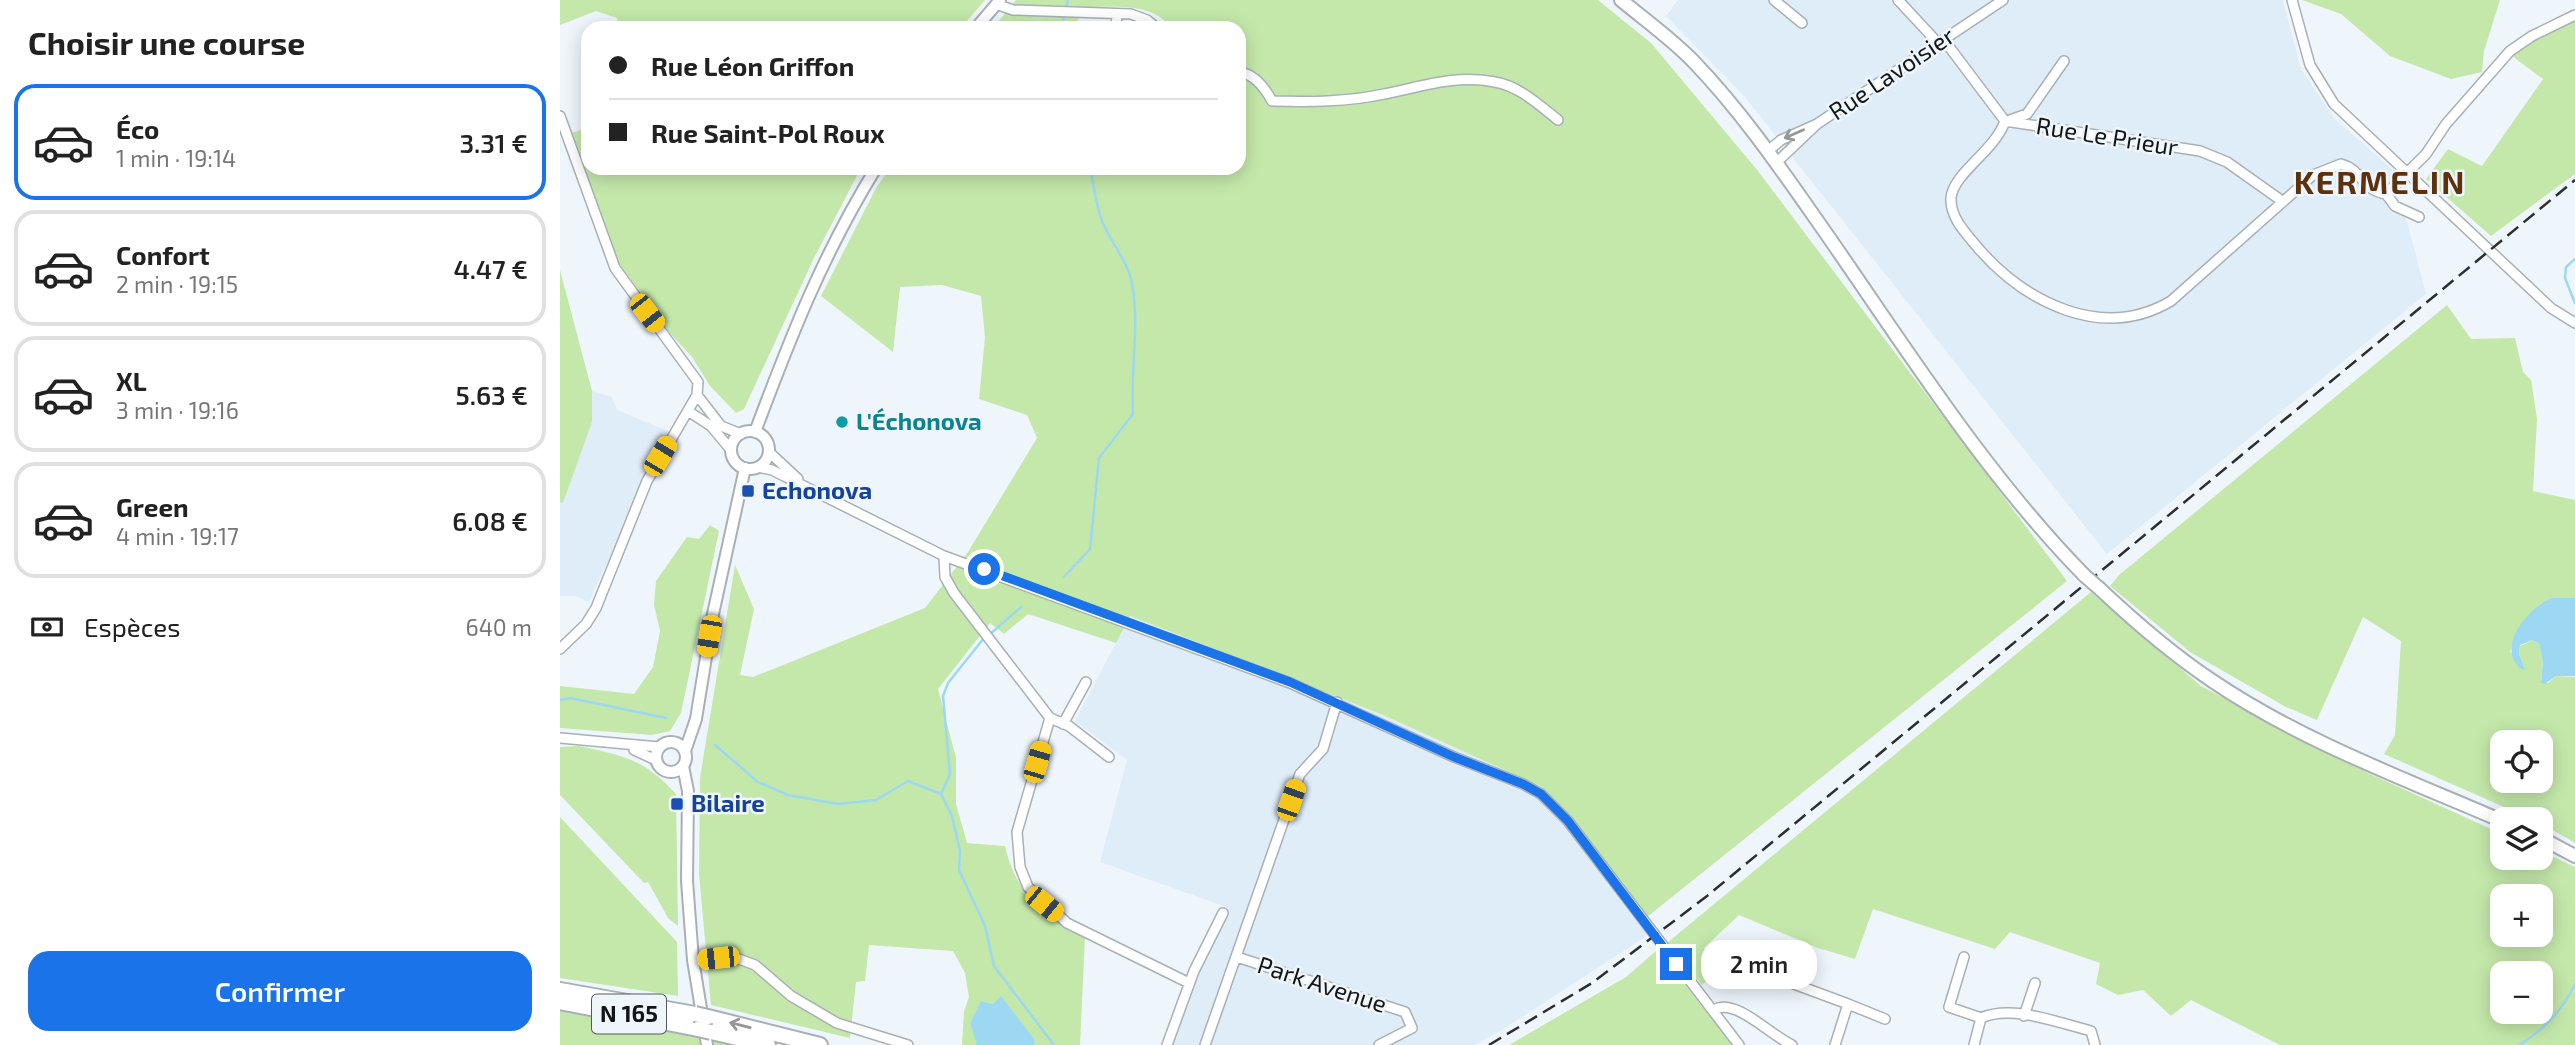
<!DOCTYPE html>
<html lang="fr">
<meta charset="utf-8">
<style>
body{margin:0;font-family:"Exo 2",sans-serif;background:#f2f2f2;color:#222;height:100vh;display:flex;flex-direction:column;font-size:26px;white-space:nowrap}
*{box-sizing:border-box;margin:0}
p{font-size:23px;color:#767676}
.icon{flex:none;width:38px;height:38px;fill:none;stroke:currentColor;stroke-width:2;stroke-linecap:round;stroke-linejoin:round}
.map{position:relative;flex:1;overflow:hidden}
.side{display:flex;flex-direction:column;background:#fff;width:560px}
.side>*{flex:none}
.banner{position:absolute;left:21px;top:21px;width:665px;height:154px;border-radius:21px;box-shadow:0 4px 18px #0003;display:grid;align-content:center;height:154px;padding:0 28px;background:#fff}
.controls{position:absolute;left:1930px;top:730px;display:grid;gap:14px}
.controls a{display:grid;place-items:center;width:63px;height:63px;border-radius:14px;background:#fff;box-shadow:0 4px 18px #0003;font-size:35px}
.end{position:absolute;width:32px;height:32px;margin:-16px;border:9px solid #1a73e8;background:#fff;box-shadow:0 0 0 4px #fff}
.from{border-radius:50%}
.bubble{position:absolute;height:49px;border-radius:21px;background:#fff;box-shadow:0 4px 18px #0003;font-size:23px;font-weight:600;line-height:49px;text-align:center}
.car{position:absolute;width:21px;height:42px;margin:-21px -10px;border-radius:9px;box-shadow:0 0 5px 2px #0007;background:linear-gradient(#f5c518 24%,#345 0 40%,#f5c518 0 76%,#345 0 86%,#f5c518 0)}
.banner b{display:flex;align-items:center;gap:24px;height:66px;font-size:26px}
.banner b+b{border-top:2px solid #e0e0e0}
.banner i{width:18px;height:18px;background:#222}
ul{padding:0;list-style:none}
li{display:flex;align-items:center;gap:21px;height:116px;margin:0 14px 10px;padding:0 14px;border:4px solid #e0e0e0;border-radius:21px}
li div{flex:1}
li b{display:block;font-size:26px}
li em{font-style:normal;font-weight:600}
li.selected{border-color:#1a73e8}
li>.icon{width:63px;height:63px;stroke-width:1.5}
h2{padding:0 28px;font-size:32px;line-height:84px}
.pay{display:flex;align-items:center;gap:18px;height:77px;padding:0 28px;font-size:26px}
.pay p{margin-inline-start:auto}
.primary-button{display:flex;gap:14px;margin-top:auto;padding:14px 28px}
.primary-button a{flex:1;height:80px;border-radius:21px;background:#1a73e8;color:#fff;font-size:28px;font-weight:600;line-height:80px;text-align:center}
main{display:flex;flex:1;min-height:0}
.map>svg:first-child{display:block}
.built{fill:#dfedf9}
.green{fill:#c4e8aa;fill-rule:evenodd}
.water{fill:#9dd8f3}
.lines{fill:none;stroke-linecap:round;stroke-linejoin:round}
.stream{stroke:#9dd8f3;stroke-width:2.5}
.minor-casing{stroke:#a8b0b6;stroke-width:12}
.tertiary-casing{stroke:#a8b0b6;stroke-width:14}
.secondary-casing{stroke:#a8b0b6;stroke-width:16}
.trunk-casing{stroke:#a8b0b6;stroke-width:18}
.minor{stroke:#fff;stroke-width:9}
.tertiary{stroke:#fff;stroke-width:10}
.secondary{stroke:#fff;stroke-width:12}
.trunk{stroke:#fff;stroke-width:14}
.rail{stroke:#2b2e30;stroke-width:2.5;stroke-dasharray:14 7;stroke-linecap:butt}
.secondary-bridge-casing{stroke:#a8b0b6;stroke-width:16;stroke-linecap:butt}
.trunk-bridge-casing{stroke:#a8b0b6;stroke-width:18;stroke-linecap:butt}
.secondary-bridge{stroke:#fff;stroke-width:12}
.trunk-bridge{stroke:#fff;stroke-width:14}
.oneway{stroke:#959697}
.route{stroke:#1a73e8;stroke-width:9}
.culture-dot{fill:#0f9aa8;stroke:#eef6fc;stroke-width:2.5}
.transit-dot{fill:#1a4fb4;stroke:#eef6fc;stroke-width:2.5}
.labels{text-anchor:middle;stroke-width:5;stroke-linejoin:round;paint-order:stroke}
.shield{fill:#eef6fc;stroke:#55585c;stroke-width:2}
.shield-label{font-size:23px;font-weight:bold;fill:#131517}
.street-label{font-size:24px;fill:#131517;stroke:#eef6fc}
.culture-label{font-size:24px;font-weight:bold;fill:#0d838f;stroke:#eef6fc;text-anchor:start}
.transit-label{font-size:24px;font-weight:bold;fill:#164399;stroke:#eef6fc;text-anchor:start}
.district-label{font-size:32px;font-weight:bold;letter-spacing:2px;fill:#5e310e;stroke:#eef6fc}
</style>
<main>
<section class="side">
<h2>Choisir une course</h2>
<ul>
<li class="selected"><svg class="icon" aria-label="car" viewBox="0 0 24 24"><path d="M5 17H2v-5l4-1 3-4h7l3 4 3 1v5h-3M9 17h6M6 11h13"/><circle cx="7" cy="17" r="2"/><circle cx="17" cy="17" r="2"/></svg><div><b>Éco</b><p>1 min · 19:14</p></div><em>3.31 €</em></li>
<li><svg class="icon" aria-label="car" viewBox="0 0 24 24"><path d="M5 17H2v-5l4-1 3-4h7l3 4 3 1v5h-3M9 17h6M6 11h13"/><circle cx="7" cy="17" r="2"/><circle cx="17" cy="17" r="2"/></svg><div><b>Confort</b><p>2 min · 19:15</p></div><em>4.47 €</em></li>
<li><svg class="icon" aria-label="car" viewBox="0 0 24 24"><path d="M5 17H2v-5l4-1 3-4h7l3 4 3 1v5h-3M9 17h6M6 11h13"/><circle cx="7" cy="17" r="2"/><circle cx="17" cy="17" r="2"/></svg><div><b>XL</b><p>3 min · 19:16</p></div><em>5.63 €</em></li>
<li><svg class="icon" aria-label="car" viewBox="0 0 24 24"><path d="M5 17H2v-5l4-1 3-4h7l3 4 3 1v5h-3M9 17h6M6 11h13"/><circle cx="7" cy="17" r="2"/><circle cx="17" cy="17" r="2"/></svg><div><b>Green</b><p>4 min · 19:17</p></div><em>6.08 €</em></li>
</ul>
<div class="pay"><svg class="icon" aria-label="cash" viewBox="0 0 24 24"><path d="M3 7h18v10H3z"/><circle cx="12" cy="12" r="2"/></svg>Espèces<p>640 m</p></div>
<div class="primary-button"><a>Confirmer</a></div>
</section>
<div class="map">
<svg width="2015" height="1045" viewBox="0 0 2015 1045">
<rect width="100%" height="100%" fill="#eef6fc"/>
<path class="built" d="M1118,0H1723L1741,69L1775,119L1849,184L1838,200L1848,225L1866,294L1547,554L1184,96L1106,16Z
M32,391L52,397L57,410L108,431L29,602L16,596H0V502H3L32,422Z
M570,616L823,715L982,787L1096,930L942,1030L914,1045H610L635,978L668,912L666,907L540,862L567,760L515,721Z"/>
<path class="green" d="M0,0H425L401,28H59L57,18L36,11L0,25Z
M456,0H1038L1091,43L1198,171L1507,581L1087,917L982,787L823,715L570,616L556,643L468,614L444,634L430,623L378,689L396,758V804L407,843L445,846C457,897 483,911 525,937L520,1045H474L475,1040L433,1004L421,1002L410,1023L418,1045H402L404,1011L409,997L405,973L393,951L309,945L305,981L296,982L290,1038L151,1005L139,874L140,778L175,565L194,609L180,675L193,677L365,608L408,552L477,438L467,415L419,399L425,337L421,296L382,285L340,287L333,352L261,296L316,188L330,168H679V28H611C593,1 550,8 522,7L516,28H433Z
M1742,0H1940L1924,51L1922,72L1891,79L1830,56L1781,14Z
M2015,20V174L1931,236L1866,179L1888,149L1922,166L1983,79L1952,56L1977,38Z
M28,127V168H301L254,258L184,409L176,413L150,386L132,357L108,331L58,262L12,133Z
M0,270L32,391V422L3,503L0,502Z
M1887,305L1911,339L1955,338L1963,372L1971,380L1977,419L1973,491L2015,500V598H1992L1956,633L1950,652L1965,669L1959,654L1960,646L1972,640L1979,644L1983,660L1981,683H1988L1996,676L2015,677V843L1981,823V819H1971L1824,754L1835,735L1841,641L1803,617L1757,720L1726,707L1630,652L1550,586L1559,575ZM1942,742H1981V780H1942Z
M150,525L159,531L121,713L110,731L92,735L0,728V686L74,694L93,667L100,631L94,605L96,581L127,537L139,539Z
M1531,592L1641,686L1808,773L1942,834V858H1981V851L2015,867V1045H1720L1631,1000L1611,1016L1583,990L1558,995L1536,984L1540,963L1450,932L1435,949L1313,909L1295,959L1258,948L1179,915L1144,948L1160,968L1142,985L1107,943ZM1942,896H1981V934H1942ZM1942,973H1981V1012H1942Z
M19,746C64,756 83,758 116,794L118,926L108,918L88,882L84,883L0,795V747Z
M0,817L117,942L118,996L0,978Z
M1097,950L1174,1045H949L1066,977Z
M0,1010L178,1045H0Z"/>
<path class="water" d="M1992,598H2015V676H1996L1985,684L1981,683L1983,661L1979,644L1972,640L1960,645L1959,654L1965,669L1963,670C1933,650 1968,607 1992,598Z
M441,996L475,1040L474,1045H417L410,1023L421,1001L433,1004Z"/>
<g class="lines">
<path class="stream" d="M501,28L508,0
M2015,259L2006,267L2005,278L2015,303
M504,577L530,549L539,458L573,414C570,372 580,325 572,284C568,261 551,243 542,221C536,205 534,185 530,168
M429,635L461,607
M0,700L10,698L106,718
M155,745L198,782L228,795L278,804L316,800L348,781L381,794L392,816L400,851L399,870L425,926L434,966L494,1045
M381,794L390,774L383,696L388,683L424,638
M1959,1045C1984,1030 2002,1011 2015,984"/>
<defs>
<path id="minor" d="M1214,0L1242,23
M1338,0L1378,43
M1732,0L1750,65L1774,104L1991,308L2015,323
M436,4L453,10L571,14L587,20L597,28
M556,28L557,14
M1384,40L1445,121C1435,151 1393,173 1391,198C1390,218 1406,233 1418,248C1465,302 1542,342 1611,301L1753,175L1781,164C1803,170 1801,190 1826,194L1866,154L1886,124L1950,51L1972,36L2015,15
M679,72C695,74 705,88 712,101C750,102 787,102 824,94C861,87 896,74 935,82C959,86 979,105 998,120
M0,116L55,268L138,382L137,395L87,481L36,608L26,624L0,649
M1450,120L1467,114L1504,61
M1445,121L1640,151L1667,162L1722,201
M1257,124L1443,0
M1208,151L1221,140L1257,124L1216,163
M1826,194L1835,206L1859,217
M137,395L161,426L181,434
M128,411L151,426L171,450
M209,452L238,479
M198,467L212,470L384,556L730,683L894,757L963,784L981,794L1008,821L1179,1045
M384,556L385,577L394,593L490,718L457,832L460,867L468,887L507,923L629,983
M490,718L509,726L549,757
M503,724L526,682
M0,738L99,747
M74,750L96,760
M677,957L845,1012L852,1028L819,1045
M1404,957L1389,1007L1421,1018L1414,1045
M133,960L179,959L195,965L231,996L277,1023L348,1045
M1234,984L1288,1004
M1154,1010C1175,997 1210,1035 1232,1045
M1464,1016L1475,983
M1421,1018C1452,1004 1499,1023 1531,1031L1535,1045
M607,1045L634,971L663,913
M645,1045L740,774L763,749L777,702
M1275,1045L1288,1004L1325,1019"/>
<path id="tertiary" d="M416,28L440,0
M171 450a19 19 0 1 1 38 0a19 19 0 1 1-38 0Z
M195,432C231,336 262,256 316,168
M96 757a15 15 0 1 1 30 0a15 15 0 1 1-30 0Z
M125,751L136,719L153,614L185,468
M123,766L128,791L127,881L133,960L147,1045"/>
<path id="secondary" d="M1061,0C1085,20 1112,39 1134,62C1183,113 1223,172 1263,229C1346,348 1424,473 1525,576
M1540,589C1575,622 1611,653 1651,680C1739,740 1845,779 1942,821
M1981,838L2015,856"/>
<path id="trunk" d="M0,990L135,1014
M0,1002L138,1029
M148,1017L260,1045
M151,1032L208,1045"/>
</defs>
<use href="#minor" class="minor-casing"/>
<use href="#tertiary" class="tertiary-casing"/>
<use href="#secondary" class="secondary-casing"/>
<use href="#trunk" class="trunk-casing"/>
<use href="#minor" class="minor"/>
<use href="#tertiary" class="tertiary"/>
<use href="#secondary" class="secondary"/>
<use href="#trunk" class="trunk"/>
<path class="rail" d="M929,1045L1032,983L1147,896L2015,180"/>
<defs>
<path id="secondary-bridge" d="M1525,576L1540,589"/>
<path id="trunk-bridge" d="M135,1014L148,1017
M138,1029L151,1032"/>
</defs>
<use href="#secondary-bridge" class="secondary-bridge-casing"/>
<use href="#trunk-bridge" class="trunk-bridge-casing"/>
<use href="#secondary-bridge" class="secondary-bridge"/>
<use href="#trunk-bridge" class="trunk-bridge"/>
</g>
<defs><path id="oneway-shaft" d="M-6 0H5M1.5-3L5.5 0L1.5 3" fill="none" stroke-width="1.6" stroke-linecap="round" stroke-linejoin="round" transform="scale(1.75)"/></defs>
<g class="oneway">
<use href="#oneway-shaft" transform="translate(1234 134) rotate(156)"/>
<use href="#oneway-shaft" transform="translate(180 1025) rotate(-166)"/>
</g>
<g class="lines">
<path class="route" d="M424,569L730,682L894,757L963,784L981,794L1008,821L1116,964"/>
</g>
<circle class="culture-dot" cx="282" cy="422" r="7"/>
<g class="transit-dot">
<rect x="181" y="484" width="14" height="14" rx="3.5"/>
<rect x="110" y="797" width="14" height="14" rx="3.5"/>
</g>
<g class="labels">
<rect class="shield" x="32" y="994.5" width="74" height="39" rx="5"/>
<g class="shield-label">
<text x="69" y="1022">N 165</text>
</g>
<g class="street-label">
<text transform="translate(1332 74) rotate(-34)" y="8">Rue Lavoisier</text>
<text transform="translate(1547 137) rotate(9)" y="8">Rue Le Prieur</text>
<text transform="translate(762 985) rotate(18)" y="8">Park Avenue</text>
</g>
<g class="culture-label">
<text x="296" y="430">L'Échonova</text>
</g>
<g class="transit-label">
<text x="202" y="499">Echonova</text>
<text x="131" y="812">Bilaire</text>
</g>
<g class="district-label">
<text x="1820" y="194">KERMELIN</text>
</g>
</g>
</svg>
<div class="controls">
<a><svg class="icon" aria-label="locate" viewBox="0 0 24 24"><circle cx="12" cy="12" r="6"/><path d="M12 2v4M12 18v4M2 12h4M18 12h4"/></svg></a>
<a><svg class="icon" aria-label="layers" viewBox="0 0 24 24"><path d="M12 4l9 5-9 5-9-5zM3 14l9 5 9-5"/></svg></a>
<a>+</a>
<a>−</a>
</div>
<i class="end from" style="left:424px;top:569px"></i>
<i class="end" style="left:1116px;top:964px"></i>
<div class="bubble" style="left:1141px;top:940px;width:116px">2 min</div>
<i class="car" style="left:87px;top:313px;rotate:142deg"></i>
<i class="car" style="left:100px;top:456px;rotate:31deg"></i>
<i class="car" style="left:149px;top:636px;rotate:190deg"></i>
<i class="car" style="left:477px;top:762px;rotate:16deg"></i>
<i class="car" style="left:731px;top:800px;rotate:19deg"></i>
<i class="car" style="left:484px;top:904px;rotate:129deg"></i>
<i class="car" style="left:158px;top:958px;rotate:264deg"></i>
<div class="banner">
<b><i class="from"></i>Rue Léon Griffon</b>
<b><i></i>Rue Saint-Pol Roux</b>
</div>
</div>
</main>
